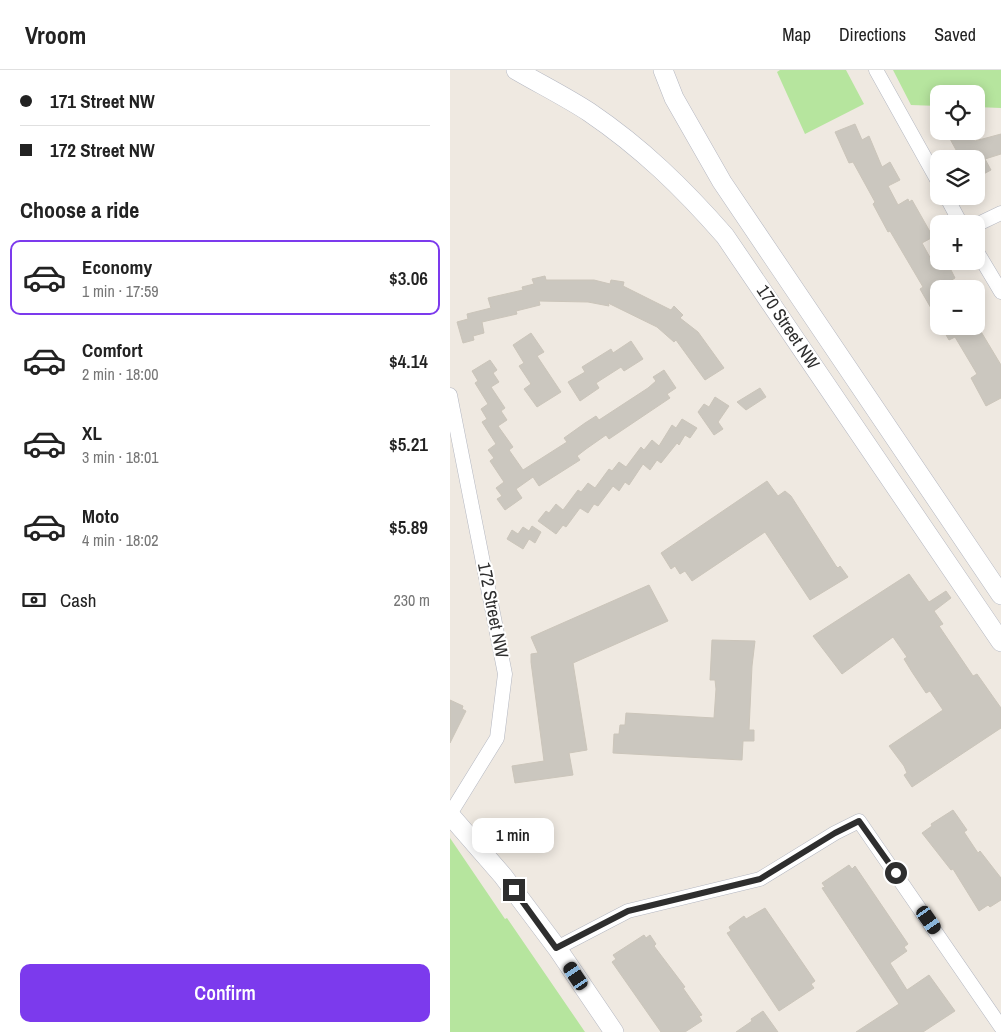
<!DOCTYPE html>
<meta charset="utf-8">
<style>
body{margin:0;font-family:"Archivo Narrow",sans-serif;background:#f6f6f6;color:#222;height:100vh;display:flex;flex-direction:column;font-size:19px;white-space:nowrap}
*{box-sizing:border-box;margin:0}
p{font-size:16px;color:#767676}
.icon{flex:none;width:28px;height:28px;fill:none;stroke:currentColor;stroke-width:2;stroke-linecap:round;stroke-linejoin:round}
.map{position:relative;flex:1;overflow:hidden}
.sheet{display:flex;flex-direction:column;background:#fff;width:450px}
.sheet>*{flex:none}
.top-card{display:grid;align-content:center;height:110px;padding:0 20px;background:#fff}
.controls{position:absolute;left:480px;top:15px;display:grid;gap:10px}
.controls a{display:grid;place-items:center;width:55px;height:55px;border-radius:10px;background:#fff;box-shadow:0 2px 12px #0003;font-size:25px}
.end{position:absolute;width:22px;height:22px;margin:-11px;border:6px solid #2e2e2e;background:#fff;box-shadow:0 0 0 2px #fff}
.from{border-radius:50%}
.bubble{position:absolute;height:35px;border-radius:10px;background:#fff;box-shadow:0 2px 12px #0003;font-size:16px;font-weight:600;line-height:35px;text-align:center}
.car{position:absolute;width:15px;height:30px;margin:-15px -8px;border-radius:6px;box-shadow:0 0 4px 1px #0007;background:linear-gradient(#222 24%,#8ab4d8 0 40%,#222 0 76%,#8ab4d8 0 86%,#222 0)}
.top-card b{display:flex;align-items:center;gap:18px;height:48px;font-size:19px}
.top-card b+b{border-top:1px solid #e0e0e0}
.top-card i{width:12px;height:12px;background:#222}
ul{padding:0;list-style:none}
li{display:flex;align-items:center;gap:15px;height:75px;margin:0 10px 8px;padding:0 10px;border:2px solid transparent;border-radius:10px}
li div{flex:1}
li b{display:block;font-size:19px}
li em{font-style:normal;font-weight:600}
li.active{border-color:#7c3aed}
li>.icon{width:45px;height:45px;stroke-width:1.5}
h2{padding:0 20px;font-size:22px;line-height:60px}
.pay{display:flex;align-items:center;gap:12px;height:55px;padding:0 20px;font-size:19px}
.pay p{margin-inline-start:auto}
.action{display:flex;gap:10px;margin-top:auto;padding:10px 20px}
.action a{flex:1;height:58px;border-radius:10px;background:#7c3aed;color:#fff;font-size:20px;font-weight:600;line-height:58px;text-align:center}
header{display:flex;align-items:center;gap:30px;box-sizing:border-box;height:70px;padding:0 25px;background:#fff;border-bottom:1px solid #e0e0e0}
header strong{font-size:24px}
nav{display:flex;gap:28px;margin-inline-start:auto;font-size:18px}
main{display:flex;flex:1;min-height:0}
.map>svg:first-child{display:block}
.green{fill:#b6e59e}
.building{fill:#cbc7bf;stroke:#cbc5ba}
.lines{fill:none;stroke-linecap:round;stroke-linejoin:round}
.street-casing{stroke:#b4b7c1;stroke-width:15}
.secondary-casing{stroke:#b4b7c1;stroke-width:20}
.street{stroke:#fff;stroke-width:14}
.secondary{stroke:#fff;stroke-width:19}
.route{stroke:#2e2e2e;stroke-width:6}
.labels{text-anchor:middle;stroke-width:4;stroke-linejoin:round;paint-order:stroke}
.street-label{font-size:18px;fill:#2e2e2e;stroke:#fff}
</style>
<header>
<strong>Vroom</strong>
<nav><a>Map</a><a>Directions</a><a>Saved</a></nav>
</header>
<main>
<section class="sheet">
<div class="top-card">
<b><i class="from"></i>171 Street NW</b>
<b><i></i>172 Street NW</b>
</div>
<h2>Choose a ride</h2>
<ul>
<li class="active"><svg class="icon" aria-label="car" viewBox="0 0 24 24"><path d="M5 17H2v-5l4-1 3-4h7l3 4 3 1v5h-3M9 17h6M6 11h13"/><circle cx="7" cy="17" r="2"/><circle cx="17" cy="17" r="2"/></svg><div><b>Economy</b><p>1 min · 17:59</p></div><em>$3.06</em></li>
<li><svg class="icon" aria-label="car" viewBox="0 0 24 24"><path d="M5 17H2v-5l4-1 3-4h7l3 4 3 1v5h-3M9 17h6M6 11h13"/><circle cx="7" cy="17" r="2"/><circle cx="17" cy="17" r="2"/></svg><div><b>Comfort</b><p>2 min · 18:00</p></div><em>$4.14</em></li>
<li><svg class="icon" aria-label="car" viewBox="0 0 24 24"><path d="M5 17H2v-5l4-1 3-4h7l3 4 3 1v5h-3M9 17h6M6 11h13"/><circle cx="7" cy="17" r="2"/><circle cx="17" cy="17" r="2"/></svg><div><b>XL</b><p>3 min · 18:01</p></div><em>$5.21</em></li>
<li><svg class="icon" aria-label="car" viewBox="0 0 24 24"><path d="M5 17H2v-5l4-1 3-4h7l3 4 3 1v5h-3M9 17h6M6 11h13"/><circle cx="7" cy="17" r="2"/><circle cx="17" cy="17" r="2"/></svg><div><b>Moto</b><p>4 min · 18:02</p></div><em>$5.89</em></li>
</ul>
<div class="pay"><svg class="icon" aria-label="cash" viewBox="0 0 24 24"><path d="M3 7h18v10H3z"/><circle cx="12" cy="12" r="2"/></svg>Cash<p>230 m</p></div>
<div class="action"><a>Confirm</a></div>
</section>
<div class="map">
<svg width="551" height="962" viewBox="0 0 551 962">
<rect width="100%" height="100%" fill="#efe9e1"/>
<path class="green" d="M330,0H396L414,34L355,64L327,2Z
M443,0H551V38L526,37V24H489V36L461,35Z
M0,768L55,849L57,848L135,962H0Z"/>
<path class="building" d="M405,54L412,70L419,66L432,97L440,92L450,110L438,116L448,135L458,129L459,132L462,130L483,167L472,173L482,191L489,187V191H492L496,198L499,196L505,208L489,218V252L470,219L473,217L440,161L438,162L423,134L425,132L403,92L399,93L385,62Z
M510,61H520L525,71L551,64V84L535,89L541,100L526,108V89H511L499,67Z
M95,206L96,210H144L160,214L161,210L174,212L173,216L221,240L224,236L233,245L230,248L248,262L274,298L255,310L226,270L224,272L207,257L158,233L159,236L138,232L89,231L90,235L66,241L67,244L32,252L34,263L23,266L24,270L13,273L7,252L18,249L17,244L41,238L38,228L73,220L72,217L84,214L82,209Z
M491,256H524L518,259L522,265L530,260L551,295V328L536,336L521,308L527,304L505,267L499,270Z
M81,263L94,282L87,286L111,322L87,337L74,319L81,314L69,296L74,293L63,275Z
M181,271L193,289L174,301L171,297L146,313L149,318L130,331L118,312L135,302L132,297L161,279L163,283Z
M40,290L47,300L43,303L49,312L41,317L55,338L51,341L57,350L48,356L63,377L59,380L73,400L117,372L114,368L135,353L146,346L149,350L198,318L206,311L203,307L214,300L226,318L217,324L220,328L159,369L156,365L136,379L127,386L130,390L89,416L83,407L66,419L72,428L55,440L47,429L52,426L46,418L54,412L40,391L44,388L38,380L46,374L32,352L37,349L31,339L38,334L25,313L28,311L22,301Z
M310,318L316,327L296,340L287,332Z
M265,327L279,336L268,352L273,359L264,365L248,342L254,334L259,337Z
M232,349L247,358L240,368L235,365L229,375L227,373L211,393L207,390L200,400L193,394L179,415L175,412L169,421L163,416L148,436L144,434L138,443L130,438L116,457L113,455L106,464L88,451L96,441L99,443L106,434L113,440L128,420L131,422L138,413L145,418L159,399L162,401L169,392L176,397L191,377L194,380L202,370L209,376L222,355L226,358Z
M317,411L328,426L335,421L341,426L386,496L388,498L390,496L398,507L360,530L315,462L242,511L235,501L230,504L225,496L221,499L211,483Z
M82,456L91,462L85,473L79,469L73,479L57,469L62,460L68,464L73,457L79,461Z
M459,504L479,532L496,521L501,528L484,541L493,554L489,556L523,606L527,604L551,638V658L462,717L454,705L457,703L454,696L439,676L493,640L480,621L476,623L462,602L454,589L457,587L443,567L392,604L363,566Z
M199,515L218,551L123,593L137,680L119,683L123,705L65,713L62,696L94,691L81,592V584L88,583L81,567Z
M262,570L305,571L302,596L299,660H304V671H293L292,690L163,683L164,664H169L170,655H175L176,643L264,648L266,619L265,610H260Z
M0,630L13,636L12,639L16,641L0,673Z
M503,740L517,760L514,762L528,783L530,781L551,808V830L540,837L538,835L529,841L503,799L501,800L472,763L482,756L481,754Z
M399,795L402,799L405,796L458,874L454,877L457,881L440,893L457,920L479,905L505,941L473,962H406L449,934L372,818L375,817L372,813Z
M315,838L365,911L361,914L364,918L329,941L277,863L281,861L279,857L294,846L296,849Z
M194,865L196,868L200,865L206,874L204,876L235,917L233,918L252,945L249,946L252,951L235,962H211L162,892L166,889L163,885Z
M313,941L328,962H286L302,951L301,949Z"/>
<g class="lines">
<defs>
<path id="street" d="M426,0L489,113
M496,126L511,154
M526,155L551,143
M526,180L551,222
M0,325L55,604L47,668L0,744
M107,878L178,841L310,809L385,763L409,751L551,957"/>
<path id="secondary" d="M66,0C90,14 116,27 139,42C192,78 233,118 275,166L551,572
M213,0L224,28L272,112L551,525
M0,745L53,806L107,878L164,962"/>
</defs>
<use href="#street" class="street-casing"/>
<use href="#secondary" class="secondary-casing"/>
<use href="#street" class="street"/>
<use href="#secondary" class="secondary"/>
</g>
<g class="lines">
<path class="route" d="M64,820L106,878L178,841L310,809L385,763L409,751L446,803"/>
</g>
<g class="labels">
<g class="street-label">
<text transform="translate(338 257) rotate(56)" y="6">170 Street NW</text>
<text transform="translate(43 540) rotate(79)" y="6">172 Street NW</text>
</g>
</g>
</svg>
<div class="controls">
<a><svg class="icon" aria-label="locate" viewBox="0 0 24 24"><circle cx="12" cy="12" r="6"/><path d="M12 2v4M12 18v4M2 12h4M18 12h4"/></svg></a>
<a><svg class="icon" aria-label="layers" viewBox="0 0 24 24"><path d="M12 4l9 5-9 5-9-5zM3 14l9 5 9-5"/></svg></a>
<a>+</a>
<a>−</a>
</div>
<i class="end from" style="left:446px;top:803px"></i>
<i class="end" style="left:64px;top:820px"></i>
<div class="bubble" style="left:22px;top:748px;width:82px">1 min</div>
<i class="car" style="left:479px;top:850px;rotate:145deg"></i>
<i class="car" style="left:126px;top:906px;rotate:326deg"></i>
</div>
</main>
